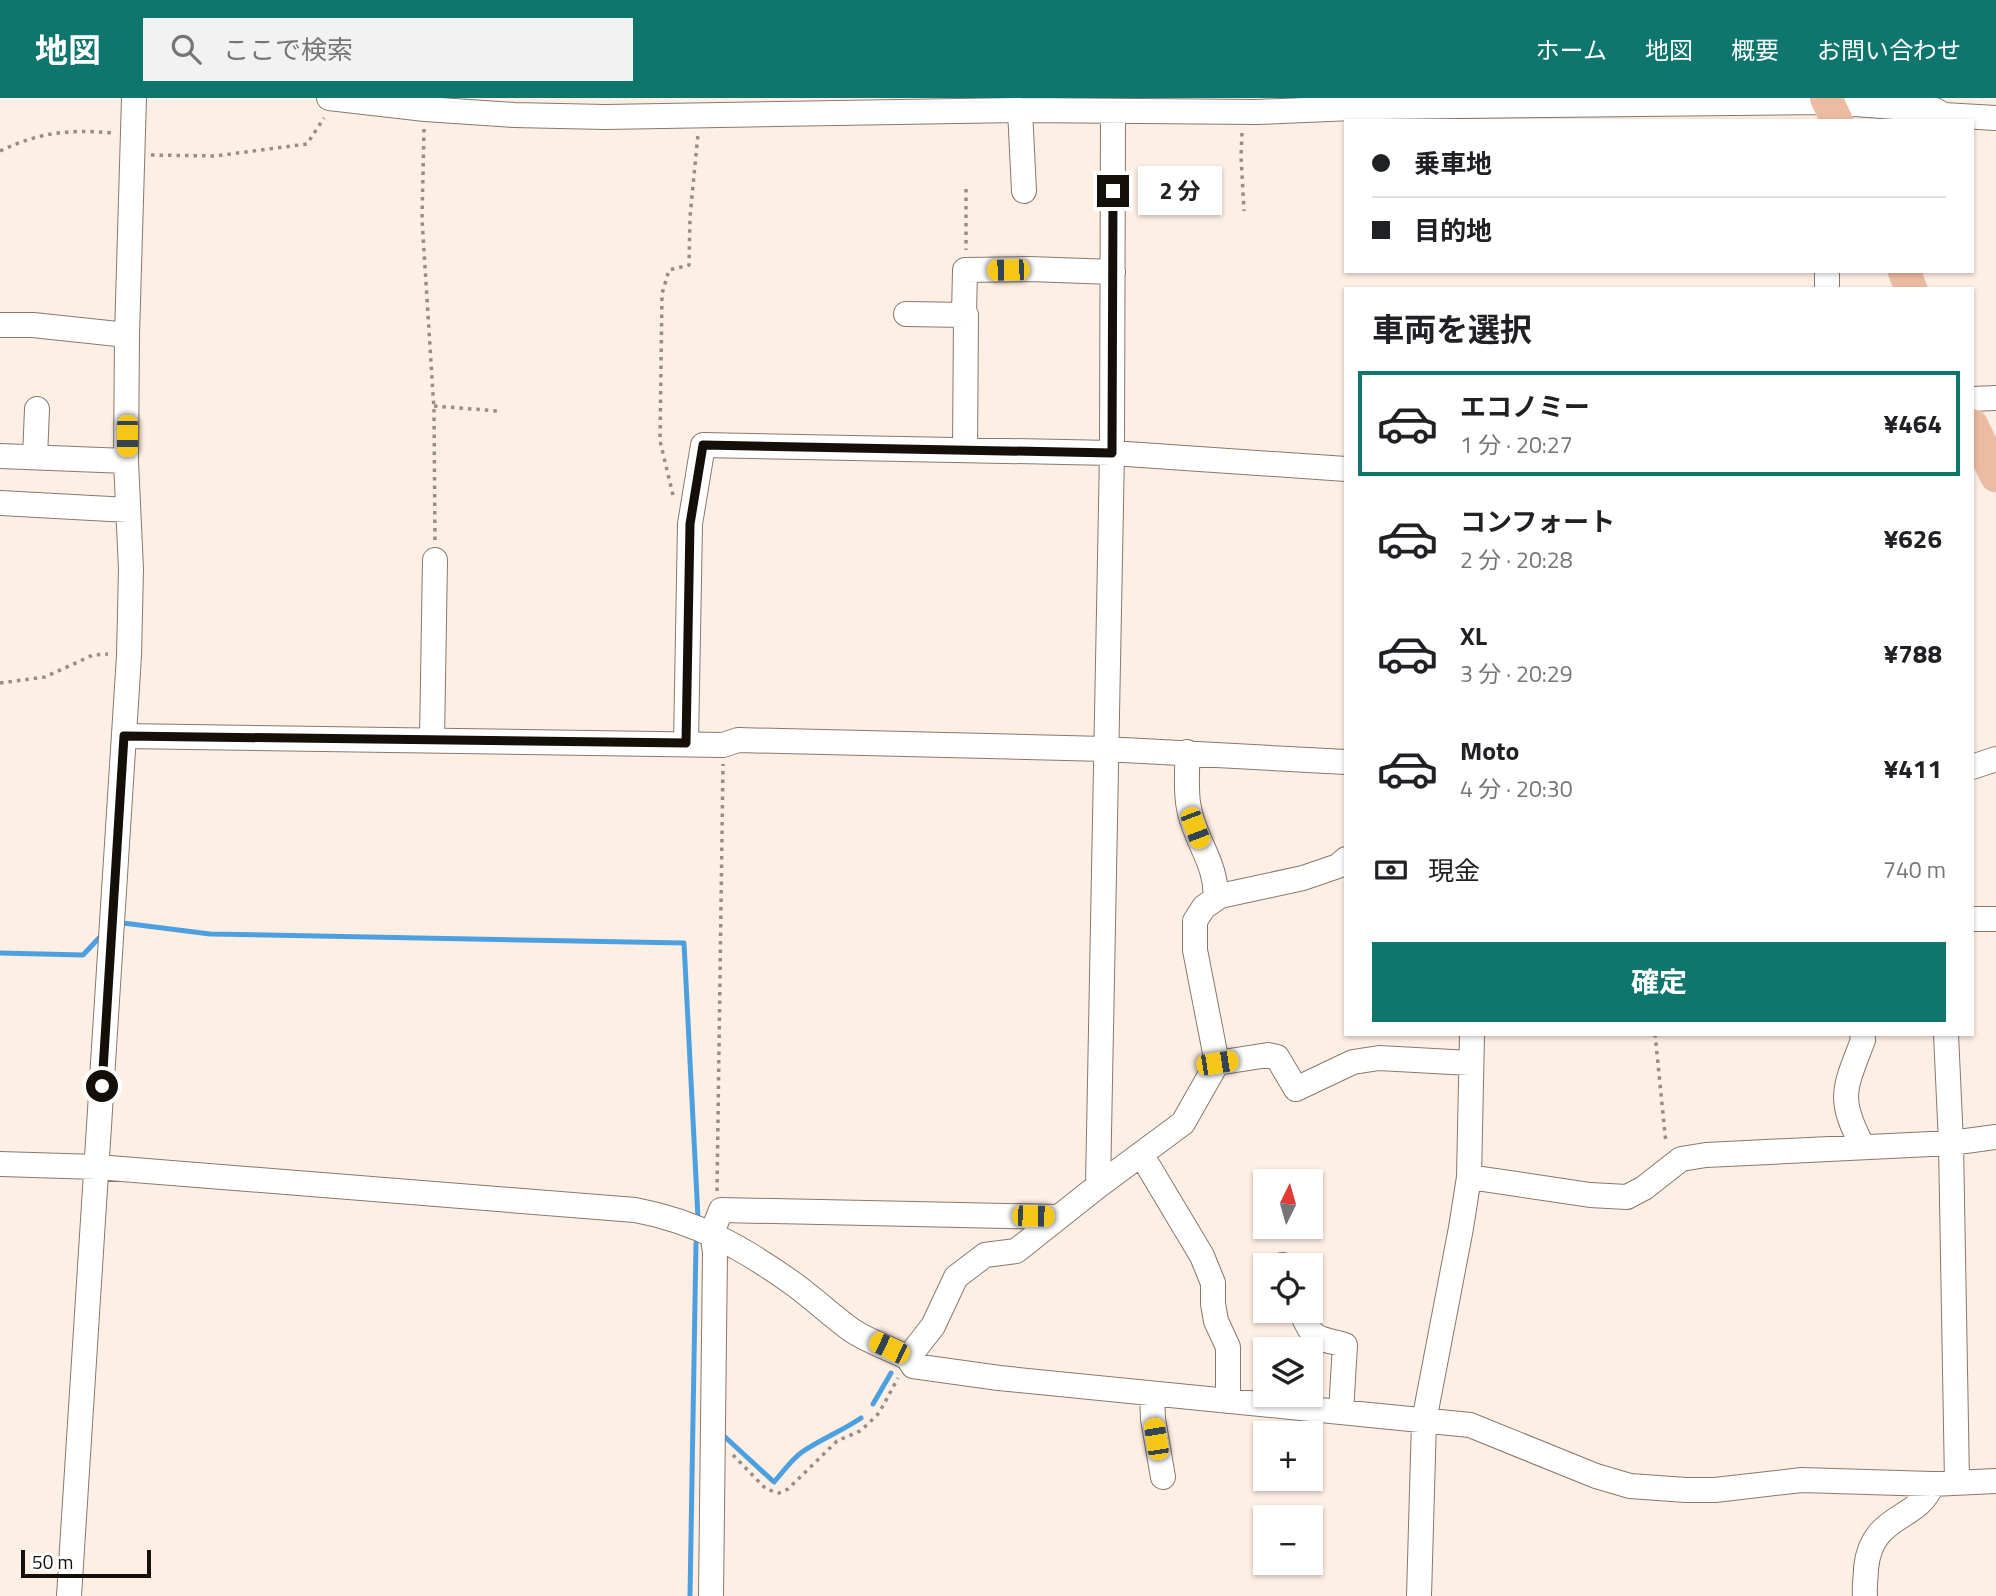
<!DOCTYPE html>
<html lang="ja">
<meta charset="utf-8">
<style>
body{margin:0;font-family:"Titillium Web","Noto Sans JP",sans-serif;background:#f2f2f2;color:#202124;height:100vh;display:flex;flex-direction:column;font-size:26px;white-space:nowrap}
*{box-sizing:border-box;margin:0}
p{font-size:23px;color:#757577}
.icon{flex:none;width:38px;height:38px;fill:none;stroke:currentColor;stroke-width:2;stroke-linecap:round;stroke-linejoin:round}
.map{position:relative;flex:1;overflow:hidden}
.drawer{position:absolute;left:1344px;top:189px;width:630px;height:749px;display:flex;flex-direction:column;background:#fff;border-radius:0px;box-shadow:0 2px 5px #0004}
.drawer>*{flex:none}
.hud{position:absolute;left:1344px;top:21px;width:630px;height:154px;border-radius:0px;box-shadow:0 2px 5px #0004;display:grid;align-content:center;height:154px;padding:0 28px;background:#fff}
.needle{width:46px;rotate:5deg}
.tools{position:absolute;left:1253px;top:1071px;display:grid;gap:14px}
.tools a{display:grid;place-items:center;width:70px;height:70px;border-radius:0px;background:#fff;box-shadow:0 2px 5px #0004;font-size:35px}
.scale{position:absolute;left:21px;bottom:18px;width:130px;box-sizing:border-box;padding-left:7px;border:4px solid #150f0a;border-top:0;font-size:19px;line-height:24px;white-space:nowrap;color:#150f0a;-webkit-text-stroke:5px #fff;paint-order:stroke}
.end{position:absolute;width:32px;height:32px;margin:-16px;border:9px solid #150f0a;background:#fff;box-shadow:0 0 0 4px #fff}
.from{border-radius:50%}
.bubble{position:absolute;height:49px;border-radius:0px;background:#fff;box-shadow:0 2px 5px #0004;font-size:23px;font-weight:700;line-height:49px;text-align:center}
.car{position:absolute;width:21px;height:42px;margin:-21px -10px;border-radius:9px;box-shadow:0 0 5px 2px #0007;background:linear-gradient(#f5c518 24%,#345 0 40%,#f5c518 0 76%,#345 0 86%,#f5c518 0)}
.hud b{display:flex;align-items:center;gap:24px;height:66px;font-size:26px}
.hud b+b{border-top:2px solid #e0e0e0}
.hud i{width:18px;height:18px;background:#202124}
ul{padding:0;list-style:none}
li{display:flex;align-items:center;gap:21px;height:105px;margin:0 14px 10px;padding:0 14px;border:4px solid transparent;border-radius:0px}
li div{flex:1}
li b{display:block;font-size:26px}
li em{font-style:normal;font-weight:700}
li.on{border-color:#0f766e}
li>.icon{width:63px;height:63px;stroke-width:1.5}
h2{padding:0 28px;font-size:32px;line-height:84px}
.pay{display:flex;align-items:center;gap:18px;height:77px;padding:0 28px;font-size:26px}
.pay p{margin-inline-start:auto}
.cta{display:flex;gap:14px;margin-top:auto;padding:14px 28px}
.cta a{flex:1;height:80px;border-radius:0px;background:#0f766e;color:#fff;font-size:28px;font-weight:700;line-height:80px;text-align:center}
header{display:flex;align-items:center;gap:42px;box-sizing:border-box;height:98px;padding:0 35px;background:#0f766e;color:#fff}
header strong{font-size:33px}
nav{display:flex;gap:38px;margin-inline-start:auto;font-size:24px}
.search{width:490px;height:63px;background:#f2f2f2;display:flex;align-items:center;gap:18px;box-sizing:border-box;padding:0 24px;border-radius:0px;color:#757577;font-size:26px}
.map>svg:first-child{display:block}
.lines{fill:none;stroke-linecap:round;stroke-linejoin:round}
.stream{stroke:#4da0e0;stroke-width:5}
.minor-casing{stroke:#88786c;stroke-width:26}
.major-casing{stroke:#d5d4d3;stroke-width:33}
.path{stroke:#988d85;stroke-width:3.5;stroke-dasharray:3.5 5;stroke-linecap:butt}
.minor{stroke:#fff;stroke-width:24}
.major{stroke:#ecbba1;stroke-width:32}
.route{stroke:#150f0a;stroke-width:9}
</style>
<header>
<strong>地図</strong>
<div class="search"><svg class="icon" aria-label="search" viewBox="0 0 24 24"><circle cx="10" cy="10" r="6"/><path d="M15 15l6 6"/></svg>ここで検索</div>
<nav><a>ホーム</a><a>地図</a><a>概要</a><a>お問い合わせ</a></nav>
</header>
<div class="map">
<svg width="1996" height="1498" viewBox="0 0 1996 1498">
<rect width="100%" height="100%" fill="#feefe4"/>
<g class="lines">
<path class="stream" d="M123,825L210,836L684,845L698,1120
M0,855L83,857L99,840
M873,1306L891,1275
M724,1338L774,1384C783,1374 791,1362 802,1354C821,1341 842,1333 861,1320
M690,1498L696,1145"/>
<defs>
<path id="minor" d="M329,0L425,11L514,17L605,19L1020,12L1257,14L1377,9L1828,4L1935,12L1944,17L1996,20
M1020,12L1024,93
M1827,191V173
M906,216L966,217L965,352
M964,217L965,172L1029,171L1113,174
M0,227H33L127,237
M1972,301L1996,300
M0,358L126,363
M35,359L37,311
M0,405L128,412
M124,638L723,647L738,642L1105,651L1346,664
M432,642L435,462
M686,645L690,426L703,347L1112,355L1346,371
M1187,654C1188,672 1185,693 1189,710C1194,741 1219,769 1215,801
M1972,669L1996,661
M1972,821H1996
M1862,936L1863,942C1844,992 1837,1000 1863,1049
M1946,936L1951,1045L1957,1384
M1217,965L1268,957L1277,959L1296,991L1353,964L1379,960L1470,965
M1141,1056L1202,1158L1213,1185V1206L1216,1223L1228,1249V1303
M0,1066L97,1069L635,1112C696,1123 745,1151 795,1187C814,1201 831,1217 850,1231C867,1243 889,1250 908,1260L913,1268L999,1280L1470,1327L1596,1378L1630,1388L1686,1392H1715L1802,1382L1932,1386L1996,1383
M1469,1079L1590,1097L1627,1099L1644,1090L1681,1061L1706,1057L1951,1045L1996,1039
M1098,1088L1112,355L1113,13
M1282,1167H1283
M1301,1213C1313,1243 1315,1239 1345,1247L1341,1314
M908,1260L933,1228L956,1179L985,1157L1016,1153L1098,1088L1183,1025L1217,965L1195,852V823L1204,809L1220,798L1303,780L1338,768L1346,761
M1152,1296L1153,1321L1163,1379
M69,1498L129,558L131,471L126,363L127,237L134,0
M711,1498L715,1154L712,1135L721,1112L1059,1119
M1419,1498L1424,1323L1461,1130L1469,1079L1472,936
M1865,1498C1864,1489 1866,1479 1866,1470C1872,1414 1919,1424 1932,1386"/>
<path id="major" d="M1826,0L1837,23
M1904,173L1911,191
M1972,327L1996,378"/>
</defs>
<use href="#minor" class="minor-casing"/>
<use href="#major" class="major-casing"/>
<path class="path" d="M424,31L422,121L434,312L435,443
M1242,35L1241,58L1244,113
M0,53C40,34 69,31 113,35
M151,57L215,58L307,46L324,20
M966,91V152
M434,308L498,313
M673,397L660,343L662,196L669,172L689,167L690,119L698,36
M0,585L45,579L93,557L108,556
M1655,936L1666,1046
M717,1093L723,666
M733,1357L766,1391L779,1395L788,1391L837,1343L860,1333L869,1325L879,1315L898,1280"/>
<use href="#minor" class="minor"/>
<use href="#major" class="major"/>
</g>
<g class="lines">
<path class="route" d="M102,988L124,638L686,645L690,426L703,347L1112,355L1113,93"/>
</g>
</svg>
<div class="tools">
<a><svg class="needle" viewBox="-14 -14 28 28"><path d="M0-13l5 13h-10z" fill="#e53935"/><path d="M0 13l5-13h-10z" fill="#757577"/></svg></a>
<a><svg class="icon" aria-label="locate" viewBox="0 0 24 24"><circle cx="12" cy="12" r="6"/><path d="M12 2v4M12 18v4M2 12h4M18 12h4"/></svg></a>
<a><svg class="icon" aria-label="layers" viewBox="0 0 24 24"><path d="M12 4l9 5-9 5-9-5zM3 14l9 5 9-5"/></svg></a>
<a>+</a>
<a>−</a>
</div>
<div class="scale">50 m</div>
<i class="end from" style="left:102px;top:988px"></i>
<i class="end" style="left:1113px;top:93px"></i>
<div class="bubble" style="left:1138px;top:68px;width:84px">2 分</div>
<i class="car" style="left:1008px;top:172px;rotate:269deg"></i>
<i class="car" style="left:127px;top:338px;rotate:180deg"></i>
<i class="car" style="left:1195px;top:730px;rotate:159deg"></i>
<i class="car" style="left:1217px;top:965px;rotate:81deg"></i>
<i class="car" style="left:1033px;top:1118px;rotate:91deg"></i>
<i class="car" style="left:889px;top:1250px;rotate:296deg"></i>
<i class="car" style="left:1156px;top:1341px;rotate:351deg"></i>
<div class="hud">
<b><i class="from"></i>乗車地</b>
<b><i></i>目的地</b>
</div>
<section class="drawer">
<h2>車両を選択</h2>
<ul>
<li class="on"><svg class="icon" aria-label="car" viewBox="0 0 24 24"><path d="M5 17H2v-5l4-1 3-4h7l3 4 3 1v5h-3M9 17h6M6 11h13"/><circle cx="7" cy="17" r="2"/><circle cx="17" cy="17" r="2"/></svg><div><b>エコノミー</b><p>1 分 · 20:27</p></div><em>¥464</em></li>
<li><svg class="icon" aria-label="car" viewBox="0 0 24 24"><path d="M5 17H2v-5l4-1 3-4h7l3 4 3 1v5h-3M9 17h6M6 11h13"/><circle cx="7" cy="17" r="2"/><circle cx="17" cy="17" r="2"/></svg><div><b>コンフォート</b><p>2 分 · 20:28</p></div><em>¥626</em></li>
<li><svg class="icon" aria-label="car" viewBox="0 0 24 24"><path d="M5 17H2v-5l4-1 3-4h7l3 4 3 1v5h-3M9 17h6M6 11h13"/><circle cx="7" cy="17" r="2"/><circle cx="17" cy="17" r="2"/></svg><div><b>XL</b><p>3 分 · 20:29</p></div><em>¥788</em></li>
<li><svg class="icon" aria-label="car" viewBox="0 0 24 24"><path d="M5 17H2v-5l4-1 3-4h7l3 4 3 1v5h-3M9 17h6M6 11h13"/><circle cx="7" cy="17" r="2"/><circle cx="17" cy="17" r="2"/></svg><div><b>Moto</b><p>4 分 · 20:30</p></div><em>¥411</em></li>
</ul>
<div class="pay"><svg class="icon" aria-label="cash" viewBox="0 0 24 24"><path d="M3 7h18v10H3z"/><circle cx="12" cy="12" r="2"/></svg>現金<p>740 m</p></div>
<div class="cta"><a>確定</a></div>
</section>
</div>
